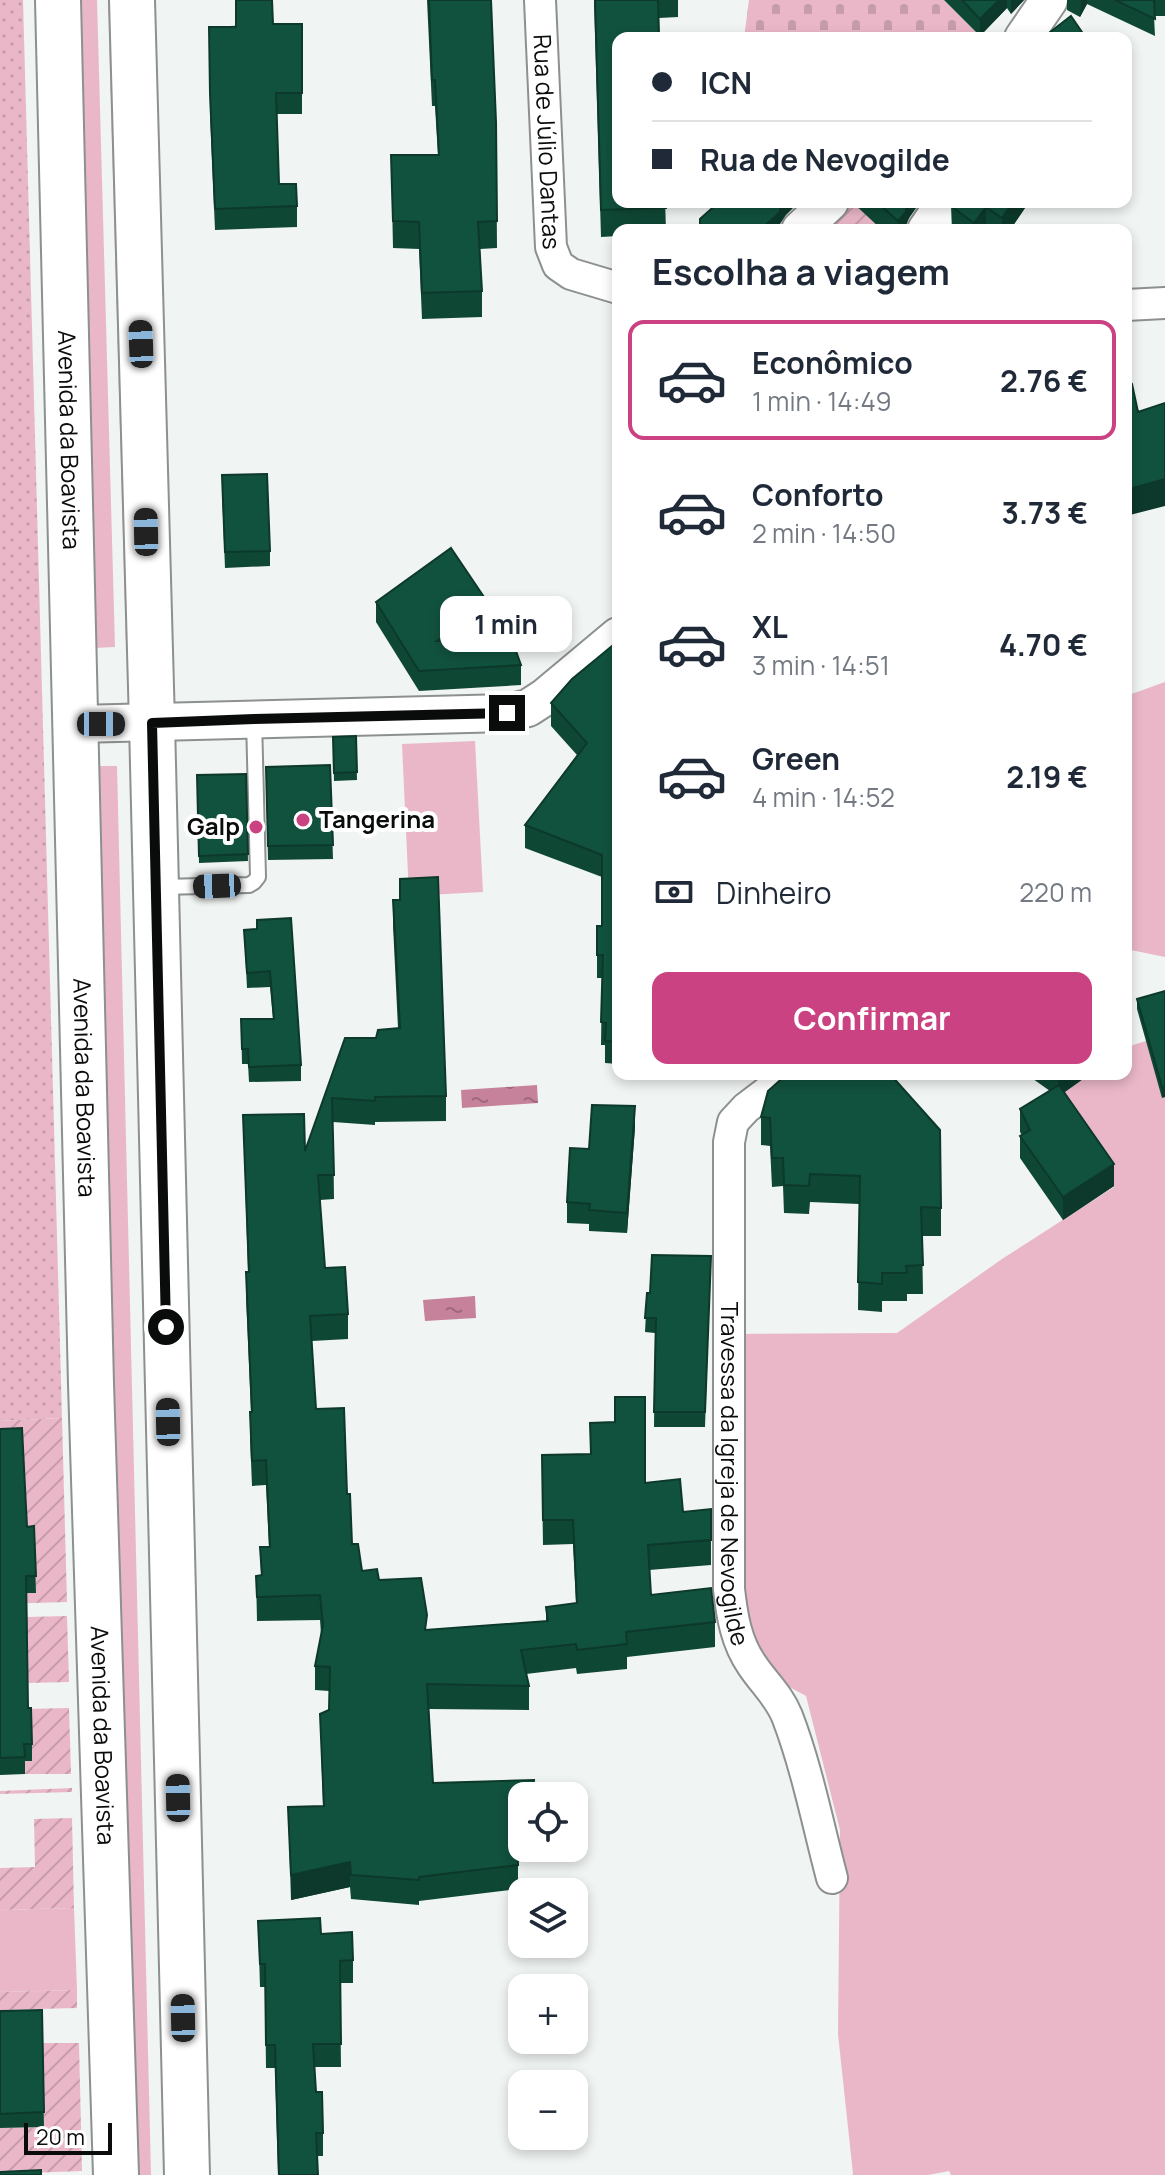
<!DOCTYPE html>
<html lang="pt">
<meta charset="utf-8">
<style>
body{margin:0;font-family:Manrope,sans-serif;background:#f2f2f3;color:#1f2937;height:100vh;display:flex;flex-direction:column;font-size:30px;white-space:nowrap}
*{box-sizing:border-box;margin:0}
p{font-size:26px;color:#747a83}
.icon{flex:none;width:44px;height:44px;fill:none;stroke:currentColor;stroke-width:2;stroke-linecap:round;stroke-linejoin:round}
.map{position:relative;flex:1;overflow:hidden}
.details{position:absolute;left:612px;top:224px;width:520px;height:856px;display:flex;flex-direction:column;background:#fff;border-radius:16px;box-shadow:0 4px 12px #0003}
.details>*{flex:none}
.hud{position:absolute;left:612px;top:32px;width:520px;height:176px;border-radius:16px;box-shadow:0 4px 12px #0003;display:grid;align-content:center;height:176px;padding:0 40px;background:#fff}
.tools{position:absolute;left:508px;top:1782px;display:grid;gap:16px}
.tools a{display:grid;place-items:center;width:80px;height:80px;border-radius:16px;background:#fff;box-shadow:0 4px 12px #0003;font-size:40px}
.scale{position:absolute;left:24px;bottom:20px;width:88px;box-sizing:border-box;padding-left:8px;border:4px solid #0a0c0b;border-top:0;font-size:22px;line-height:28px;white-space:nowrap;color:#0a0c0b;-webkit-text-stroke:6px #fff;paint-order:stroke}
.end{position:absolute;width:36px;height:36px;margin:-18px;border:10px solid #0a0c0b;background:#fff;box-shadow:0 0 0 4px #fff}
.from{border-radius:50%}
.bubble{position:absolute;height:56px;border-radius:16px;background:#fff;box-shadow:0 4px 12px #0003;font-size:26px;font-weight:700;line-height:56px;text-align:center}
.car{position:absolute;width:24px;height:48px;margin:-24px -12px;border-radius:10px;box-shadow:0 0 6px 2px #0007;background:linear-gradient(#222 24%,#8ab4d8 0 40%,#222 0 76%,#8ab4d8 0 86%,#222 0)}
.hud b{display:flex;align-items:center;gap:28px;height:76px;font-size:30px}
.hud b+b{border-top:2px solid #e0e1e3}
.hud i{width:20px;height:20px;background:#1f2937}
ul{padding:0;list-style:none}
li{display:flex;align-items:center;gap:24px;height:120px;margin:0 16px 12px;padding:0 24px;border:4px solid transparent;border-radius:16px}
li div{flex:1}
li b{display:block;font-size:30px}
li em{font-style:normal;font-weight:700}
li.active{border-color:#ca4281}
li>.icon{width:72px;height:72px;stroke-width:1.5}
h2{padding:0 40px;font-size:36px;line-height:96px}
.pay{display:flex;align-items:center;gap:20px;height:88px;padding:0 40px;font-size:30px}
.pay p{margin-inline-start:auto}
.cta{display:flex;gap:16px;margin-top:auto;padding:16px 40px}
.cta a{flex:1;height:92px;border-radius:16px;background:#ca4281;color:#fff;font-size:32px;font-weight:700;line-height:92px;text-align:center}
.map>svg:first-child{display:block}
.grass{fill:#eab7c9}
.cemetery{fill:url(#cemetery-stones)}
.park{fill:url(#park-dots)}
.garden{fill:url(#garden-furrows)}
.water{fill:url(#water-ripples)}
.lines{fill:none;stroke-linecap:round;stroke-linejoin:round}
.service-casing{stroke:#8c908e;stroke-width:18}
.minor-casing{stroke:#8c908e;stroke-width:34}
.tertiary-casing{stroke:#8c908e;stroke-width:40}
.primary-casing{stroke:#8c908e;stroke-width:48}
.service{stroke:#fff;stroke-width:14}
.minor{stroke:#fff;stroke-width:30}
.tertiary{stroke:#fff;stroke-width:36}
.primary{stroke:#fff;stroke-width:44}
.wall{fill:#0f4735}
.shaded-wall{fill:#0c392b}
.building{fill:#11523e;stroke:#0c392b;stroke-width:2}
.route{stroke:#0a0c0b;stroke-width:10}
.poi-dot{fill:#ca4281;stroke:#fff;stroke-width:3}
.labels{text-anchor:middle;stroke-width:8;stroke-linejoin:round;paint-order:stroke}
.street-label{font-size:24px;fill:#0a0c0b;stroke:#fff}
.poi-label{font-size:24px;font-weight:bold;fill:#0a0c0b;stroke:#fff;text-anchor:start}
</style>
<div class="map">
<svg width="1165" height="2175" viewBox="0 0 1165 2175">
<defs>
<pattern id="cemetery-stones" width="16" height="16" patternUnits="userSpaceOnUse" patternTransform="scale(2)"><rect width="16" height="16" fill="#eab7c9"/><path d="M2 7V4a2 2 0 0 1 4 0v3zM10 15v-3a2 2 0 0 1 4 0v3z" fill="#c79cab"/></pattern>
<pattern id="park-dots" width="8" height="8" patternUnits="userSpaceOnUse" patternTransform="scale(2)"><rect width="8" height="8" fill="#eab7c9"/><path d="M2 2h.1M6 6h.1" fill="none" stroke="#c79cab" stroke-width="1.8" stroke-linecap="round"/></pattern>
<pattern id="garden-furrows" width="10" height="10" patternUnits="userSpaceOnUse" patternTransform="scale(2)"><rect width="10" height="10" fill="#eab7c9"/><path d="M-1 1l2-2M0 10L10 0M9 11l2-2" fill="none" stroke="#c79cab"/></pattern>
<pattern id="water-ripples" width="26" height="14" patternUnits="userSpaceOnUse" patternTransform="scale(2)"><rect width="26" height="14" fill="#c6819b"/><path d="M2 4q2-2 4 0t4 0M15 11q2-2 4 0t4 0" fill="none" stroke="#9f687d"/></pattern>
</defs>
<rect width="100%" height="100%" fill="#f0f4f2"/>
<path class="grass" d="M76,0H97L115,647L94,648Z
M1165,682V957L1126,949V771L1130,766L1126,761V696Z
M475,741L483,892L409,896L402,744Z
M96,766H117L151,2175H131Z
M1165,1035V2175H951L949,2171L928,2175H852L853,2174L838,2034L840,1830L806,1696L782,1683L745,1638L730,1334L897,1333L1002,1259L1114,1187L1054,1099L1090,1074H1126V1049L1133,1045Z
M74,1908L77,1990L0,1992V1910Z"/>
<path class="cemetery" d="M749,0H944L980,36L978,38H744Z"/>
<path class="park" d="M0,0H23L62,1418L0,1421Z"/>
<path class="garden" d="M108,0H114L132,646H126Z
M842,202H852L882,230H813Z
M62,1418L67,1602L0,1604V1421Z
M67,1616L69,1682L27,1683L26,1617Z
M69,1708L71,1774H25L24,1761H31L24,1709Z
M72,1788V1792L0,1794V1791Z
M72,1818L74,1908L0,1910V1868L35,1867L34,1819Z
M77,1990V2008L0,2010V1992Z
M43,2043H79L82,2171L0,2174V2128L44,2127Z"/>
<path class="water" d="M537,1085L538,1103L462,1108L461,1090Z
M475,1296L476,1318L425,1321L423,1300Z"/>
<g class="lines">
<defs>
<path id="service" d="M160,887L249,885L254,882L258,877L254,719"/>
<g id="minor">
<path id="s1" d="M540,0L551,247L558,265L571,274L618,288"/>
<path d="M1126,305L1165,303"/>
<path id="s2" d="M791,1074L746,1108L733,1122L729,1142V1589C732,1616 736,1642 752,1665C764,1683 779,1696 787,1716C807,1768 818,1825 832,1878"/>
</g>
<path id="tertiary" d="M1023,38L1049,0
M800,230L830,202
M926,230L945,202
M77,724L507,713L528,708L545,697L618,636"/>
<g id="primary">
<path id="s3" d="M58,0L91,1384L116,2175"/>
<path d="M132,0L152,723L187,2175"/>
</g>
</defs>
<use href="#service" class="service-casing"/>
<use href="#minor" class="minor-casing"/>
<use href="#tertiary" class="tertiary-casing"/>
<use href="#primary" class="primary-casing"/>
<use href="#service" class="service"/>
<use href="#minor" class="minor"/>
<use href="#tertiary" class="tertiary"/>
<use href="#primary" class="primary"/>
</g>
<path class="wall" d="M427,0H491L496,122L497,248L480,249L482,291V317L422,319L419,249L393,248L391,155H438L435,106H432Z
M594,0H678V17L659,18L666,230H618V236L601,237Z
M944,0H1024L1011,14L1007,8L980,36Z
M1067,0H1165V16H1154L1155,36L1087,4L1080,17L1067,10Z
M273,24H302V114H276L279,184L297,206V227L215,230L210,114L209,27Z
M852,202H920L909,218L906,225V230H882Z
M954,202H1029L1010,230H952L951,206Z
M222,491L270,551V566L225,568Z
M376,602L490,625L467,641L521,665V685L419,691L376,622Z
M618,641V1064L605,1063V1045H601L602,978H597V926H602V877L525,848V825L577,755L551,726V703Z
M356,736L357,780L334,781L333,737Z
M330,765L333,859L268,860L266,767Z
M246,774L248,861L199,863L197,775Z
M393,900L446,1096V1121L375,1122V1125L333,1122L334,1199L320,1200L325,1268L348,1314V1339L312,1341L316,1409L347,1494L352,1544L362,1571L379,1580L427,1630L546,1621V1607L576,1603L573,1544L543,1545L542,1480L590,1455V1423L615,1422V1397L645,1483L683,1512L711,1509V1565L649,1570L651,1595L715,1622V1647L627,1657V1669L577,1674L576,1668L526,1674L529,1686V1710L429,1709L433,1783L534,1796H522V1848H529L518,1850V1889L419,1901V1905L351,1899L350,1887L291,1900L288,1807L323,1806L320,1714L329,1710V1691L315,1690V1666L321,1634L320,1620L257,1621L256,1576L261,1575L260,1547H269L266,1485L252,1486L250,1437V1412H251L246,1296V1272H248L243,1115L305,1151L345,1038H376L398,1028L393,925Z
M257,929L301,1065V1081L249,1082L248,1064H242L241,1019H273L270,987L247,988L244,930Z
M1165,991L1162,1098L1137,1009V999Z
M1026,1074H1090L1064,1092L1114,1186L1063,1220L1020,1158V1136L1022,1135L1020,1132V1109L1050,1091Z
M768,1091L941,1208V1236H922L923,1294H907V1301H882V1312L858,1310L859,1204L810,1202L809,1214L784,1213L783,1186L772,1187L770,1146L761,1145V1117Z
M635,1127L627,1233L589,1231V1224L567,1223V1202L589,1149Z
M711,1256L705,1427H654L655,1333L645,1332L647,1293H650Z
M0,1429L27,1527L34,1526L36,1593H27L28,1708L32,1744V1761H25V1774L0,1775Z
M258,1921L321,1934L353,1960V1983H340L341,2067H314L316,2092L323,2133V2156H317L318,2175H278L275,2068H266L265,1987H260Z
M42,2010L44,2127L0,2128V2011Z"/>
<path class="shaded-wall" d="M999,0H1007V8L980,36V19Z
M1011,0H1024L1011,14Z
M1081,0H1087V4L1080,17Z
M780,202H799L786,215L780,224V230H760Z
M906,202H920L909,218L906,225V230H898V221Z
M1013,202H1029L1010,230H1002V218Z
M986,207V230H974V223Z
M1165,479V506L1126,516V490Z
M490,606V625L437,661V641Z
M1058,1074H1090L1058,1097Z
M1162,1087H1165V1097L1162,1098Z
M635,1106V1127L627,1233V1213Z
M1114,1164V1186L1063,1220V1197Z
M350,1862V1887L291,1900V1875Z"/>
<path class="building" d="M236,0H272L273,24H302V93H276L279,184H296L297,206L215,209L210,93L209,27H236Z
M429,0H491L496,122L497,221L478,222L482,291L422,293L419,222L393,221L391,155H439L435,80H432Z
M595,0H658L659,38H618V202H666V208L601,210Z
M962,0H999L980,19Z
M1115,0H1154L1155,19Z
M1071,16L1086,38H1047L1045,36Z
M719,202H780V212L760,230H700V219Z
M877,202H906V212L898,221Z
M954,202H1013L1002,218L986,207L974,223L951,206Z
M1071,227L1072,230H1043V229Z
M1132,384L1138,412L1165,403V479L1126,490V386Z
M267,474L270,551L225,552L222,475Z
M451,548L490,606L437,641L512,640L521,665L419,671L376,602Z
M618,641V1042L605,1041L606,1023L601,1022L603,955H597V926H602V855L525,825L587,743L551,703L572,679Z
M356,736L357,772L334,773L333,737Z
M330,765L333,845L268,846L266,767Z
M246,774L248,854L199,856L197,775Z
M438,877L446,1096L375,1097V1101L332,1098L334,1175H318L325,1268L345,1267L348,1314L310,1316L316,1409L344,1408L347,1494H350L352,1544H358L362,1571L377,1569L379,1580L421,1578L427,1615L425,1630L548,1621L546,1607L577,1603L573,1520H543L542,1455L591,1454L590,1423L615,1422V1397H645V1483L680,1479L683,1512L711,1509V1540L648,1545L651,1595L711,1588L715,1622L626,1632L627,1644L577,1650L576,1644L521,1650L529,1686L427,1684L433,1783L534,1780L532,1796H522V1825L517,1826L518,1865L419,1877V1880L351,1875L350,1862L291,1875L288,1807L324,1806L320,1714L329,1710L330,1667L315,1666L323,1625L320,1595L257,1597L256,1576L262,1575L260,1547H270L266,1460L252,1461L250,1412H252L246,1272H249L243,1115L304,1114L305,1151L345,1038H376L378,1030L400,1028L393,900H400V879Z
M291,918L301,1065L249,1067L248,1049H242L241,1019H274L270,971L247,973L244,930L257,929V920Z
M1165,991V1087H1162L1137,999Z
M787,1074H890L940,1130L941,1208L921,1207L923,1265L906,1266L907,1273H882V1284L858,1282L860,1176L810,1174L809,1186L784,1185L783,1158H772L770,1118L761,1117L768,1091Z
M1059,1085L1114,1164L1063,1197L1020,1136L1030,1130L1020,1109Z
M592,1105L635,1106L627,1213L589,1210L590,1204L567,1202L570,1148L589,1149Z
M652,1255L711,1256L705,1412H654L656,1318H645L647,1293H650Z
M22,1428L27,1527L34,1526L36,1576H26L28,1708H31L32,1744H24L25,1757L0,1758V1429Z
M320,1918L321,1934L352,1932L353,1960L340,1961L341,2044H313L316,2092H322L323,2133H316L318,2175H279L275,2045H266L265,1964H260L258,1921Z
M42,2010L44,2112L0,2114V2011Z
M41,2170V2175H0V2172Z"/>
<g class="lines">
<path class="route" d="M166,1327L152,723L254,719L507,713"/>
</g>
<g class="poi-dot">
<circle cx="303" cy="820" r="8"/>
<circle cx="256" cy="827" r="8"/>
</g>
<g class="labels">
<g class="street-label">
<text dy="8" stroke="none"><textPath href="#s1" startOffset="142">Rua de Júlio Dantas</textPath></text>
<text dy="8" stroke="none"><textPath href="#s3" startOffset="440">Avenida da Boavista</textPath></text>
<text dy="8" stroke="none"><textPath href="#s3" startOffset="1088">Avenida da Boavista</textPath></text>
<text dy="8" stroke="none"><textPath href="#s2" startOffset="428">Travessa da Igreja de Nevogilde</textPath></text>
<text dy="8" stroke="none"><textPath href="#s3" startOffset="1736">Avenida da Boavista</textPath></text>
</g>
<g class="poi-label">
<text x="319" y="828">Tangerina</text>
<text x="240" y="835" text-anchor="end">Galp</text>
</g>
</g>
</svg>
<div class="tools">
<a><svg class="icon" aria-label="locate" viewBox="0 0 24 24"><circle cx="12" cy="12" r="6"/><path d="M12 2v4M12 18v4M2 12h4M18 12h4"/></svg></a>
<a><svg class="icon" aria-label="layers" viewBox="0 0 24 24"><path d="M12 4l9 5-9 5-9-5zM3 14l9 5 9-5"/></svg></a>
<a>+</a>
<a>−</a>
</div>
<div class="scale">20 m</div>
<i class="end from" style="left:166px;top:1327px"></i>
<i class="end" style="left:507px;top:713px"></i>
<div class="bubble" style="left:440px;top:596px;width:132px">1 min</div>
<i class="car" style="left:141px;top:344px;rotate:358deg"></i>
<i class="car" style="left:146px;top:532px;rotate:359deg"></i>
<i class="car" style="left:101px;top:724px;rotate:90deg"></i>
<i class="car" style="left:217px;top:886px;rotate:268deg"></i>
<i class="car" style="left:168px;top:1422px;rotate:359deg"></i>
<i class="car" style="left:178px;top:1798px;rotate:359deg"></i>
<i class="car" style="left:183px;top:2018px;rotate:359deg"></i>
<div class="hud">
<b><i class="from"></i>ICN</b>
<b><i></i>Rua de Nevogilde</b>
</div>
<section class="details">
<h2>Escolha a viagem</h2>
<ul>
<li class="active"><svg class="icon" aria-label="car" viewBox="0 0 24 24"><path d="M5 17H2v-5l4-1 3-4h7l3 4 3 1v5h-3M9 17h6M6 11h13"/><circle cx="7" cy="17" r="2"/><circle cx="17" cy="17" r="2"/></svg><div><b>Econômico</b><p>1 min · 14:49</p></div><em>2.76 €</em></li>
<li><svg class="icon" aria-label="car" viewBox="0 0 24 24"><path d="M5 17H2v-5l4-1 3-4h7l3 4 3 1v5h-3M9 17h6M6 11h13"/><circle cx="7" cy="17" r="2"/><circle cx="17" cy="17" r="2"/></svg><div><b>Conforto</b><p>2 min · 14:50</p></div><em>3.73 €</em></li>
<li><svg class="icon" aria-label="car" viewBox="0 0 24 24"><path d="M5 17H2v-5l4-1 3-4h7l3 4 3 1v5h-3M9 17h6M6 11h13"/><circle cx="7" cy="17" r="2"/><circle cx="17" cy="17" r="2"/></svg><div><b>XL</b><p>3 min · 14:51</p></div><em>4.70 €</em></li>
<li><svg class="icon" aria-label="car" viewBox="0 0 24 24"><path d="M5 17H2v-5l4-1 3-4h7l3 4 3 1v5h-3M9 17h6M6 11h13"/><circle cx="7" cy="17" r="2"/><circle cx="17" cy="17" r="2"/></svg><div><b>Green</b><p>4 min · 14:52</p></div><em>2.19 €</em></li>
</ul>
<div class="pay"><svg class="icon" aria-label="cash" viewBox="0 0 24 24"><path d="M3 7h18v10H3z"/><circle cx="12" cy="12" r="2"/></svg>Dinheiro<p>220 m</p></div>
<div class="cta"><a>Confirmar</a></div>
</section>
</div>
